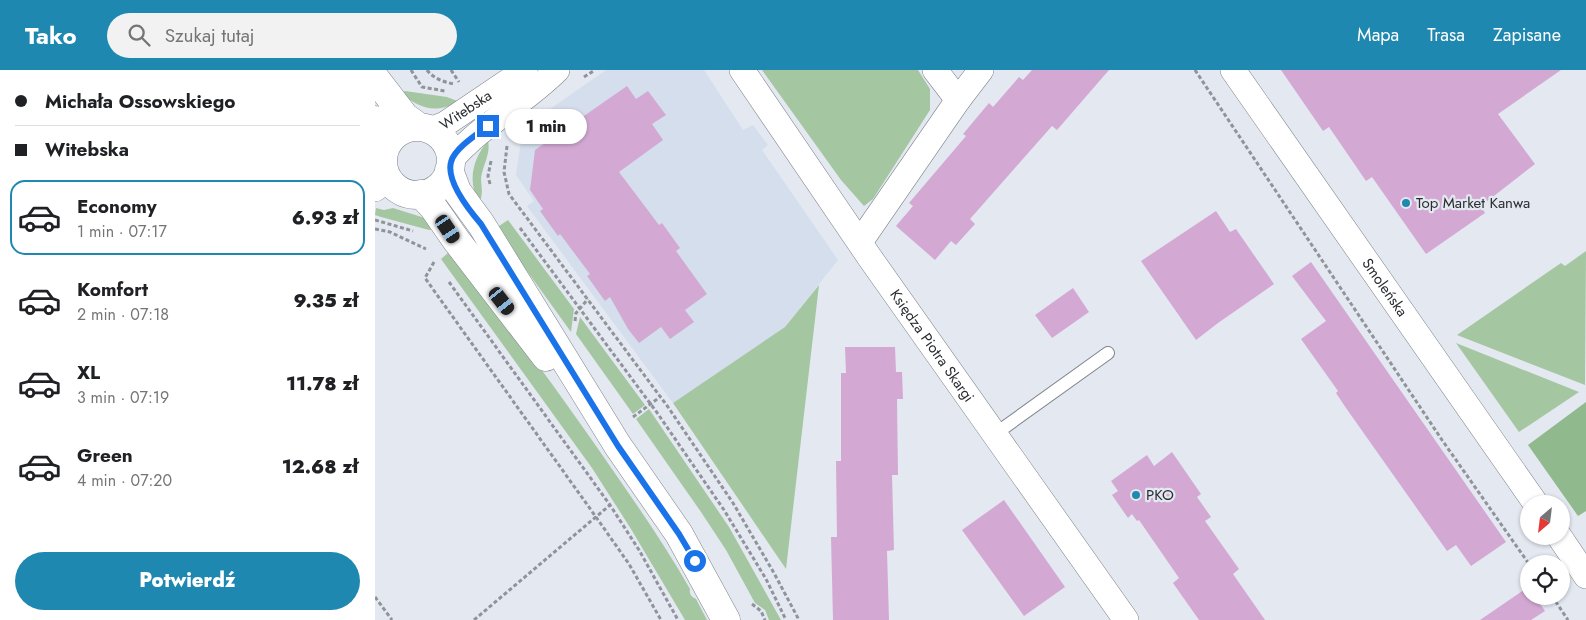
<!DOCTYPE html>
<html lang="pl">
<meta charset="utf-8">
<style>
body{margin:0;font-family:Jost,sans-serif;background:#f2f2f2;color:#202124;height:100vh;display:flex;flex-direction:column;font-size:19px;white-space:nowrap}
*{box-sizing:border-box;margin:0}
p{font-size:16px;color:#757577}
.icon{flex:none;width:28px;height:28px;fill:none;stroke:currentColor;stroke-width:2;stroke-linecap:round;stroke-linejoin:round}
.map{position:relative;flex:1;overflow:hidden}
.sheet{display:flex;flex-direction:column;background:#fff;width:375px}
.sheet>*{flex:none}
.guide{display:grid;align-content:center;height:110px;padding:0 15px;background:#fff}
.needle{width:32px;rotate:208deg}
.fabs{position:absolute;left:1145px;top:425px;display:grid;gap:10px}
.fabs a{display:grid;place-items:center;width:50px;height:50px;border-radius:50%;background:#fff;box-shadow:0 1px 4px #0004;font-size:25px}
.end{position:absolute;width:22px;height:22px;margin:-11px;border:6px solid #1a73e8;background:#fff;box-shadow:0 0 0 2px #fff}
.from{border-radius:50%}
.bubble{position:absolute;height:35px;border-radius:18px;background:#fff;box-shadow:0 1px 4px #0004;font-size:16px;font-weight:800;line-height:35px;text-align:center}
.car{position:absolute;width:15px;height:30px;margin:-15px -8px;border-radius:6px;box-shadow:0 0 4px 1px #0007;background:linear-gradient(#222 24%,#8ab4d8 0 40%,#222 0 76%,#8ab4d8 0 86%,#222 0)}
.guide b{display:flex;align-items:center;gap:18px;height:48px;font-size:19px}
.guide b+b{border-top:1px solid #e0e0e0}
.guide i{width:12px;height:12px;background:#202124}
ul{padding:0;list-style:none}
li{display:flex;align-items:center;gap:15px;height:75px;margin:0 10px 8px;padding:0 5px;border:2px solid transparent;border-radius:15px}
li div{flex:1}
li b{display:block;font-size:19px}
li em{font-style:normal;font-weight:800}
li.on{border-color:#1e88b0}
li>.icon{width:45px;height:45px;stroke-width:1.5}
.button{display:flex;gap:10px;margin-top:auto;padding:10px 15px}
.button a{flex:1;height:58px;border-radius:30px;background:#1e88b0;color:#fff;font-size:20px;font-weight:800;line-height:58px;text-align:center}
header{display:flex;align-items:center;gap:30px;box-sizing:border-box;height:70px;padding:0 25px;background:#1e88b0;color:#fff}
header strong{font-size:24px}
nav{display:flex;gap:28px;margin-inline-start:auto;font-size:18px}
.search{width:350px;height:45px;background:#f2f2f2;display:flex;align-items:center;gap:12px;box-sizing:border-box;padding:0 18px;border-radius:28px;color:#757577;font-size:19px}
main{display:flex;flex:1;min-height:0}
.map>svg:first-child{display:block}
.built{fill:#d5deed}
.green{fill:#a4c7a2}
.forest{fill:#90b98e}
.building{fill:#d3a9d3}
.lines{fill:none;stroke-linecap:round;stroke-linejoin:round}
.lane-casing{stroke:#7f848c;stroke-width:14}
.street-casing{stroke:#7f848c;stroke-width:26}
.secondary-casing{stroke:#7f848c;stroke-width:29}
.path{stroke:#90939a;stroke-width:3;stroke-dasharray:4 2.5;stroke-linecap:butt}
.lane{stroke:#fff;stroke-width:12}
.street{stroke:#fff;stroke-width:25}
.secondary{stroke:#fff;stroke-width:28}
.route{stroke:#1a73e8;stroke-width:6}
.poi-dot{fill:#1e88b0;stroke:#e3e8f1;stroke-width:2}
.labels{text-anchor:middle;stroke-width:4.5;stroke-linejoin:round;paint-order:stroke}
.street-label{font-size:15px;fill:#2b2d31;stroke:#e3e8f1}
.poi-label{font-size:15px;fill:#2b2d31;stroke:#e3e8f1;text-anchor:start}
</style>
<header>
<strong>Tako</strong>
<div class="search"><svg class="icon" aria-label="search" viewBox="0 0 24 24"><circle cx="10" cy="10" r="6"/><path d="M15 15l6 6"/></svg>Szukaj tutaj</div>
<nav><a>Mapa</a><a>Trasa</a><a>Zapisane</a></nav>
</header>
<main>
<section class="sheet">
<div class="guide">
<b><i class="from"></i>Michała Ossowskiego</b>
<b><i></i>Witebska</b>
</div>
<ul>
<li class="on"><svg class="icon" aria-label="car" viewBox="0 0 24 24"><path d="M5 17H2v-5l4-1 3-4h7l3 4 3 1v5h-3M9 17h6M6 11h13"/><circle cx="7" cy="17" r="2"/><circle cx="17" cy="17" r="2"/></svg><div><b>Economy</b><p>1 min · 07:17</p></div><em>6.93 zł</em></li>
<li><svg class="icon" aria-label="car" viewBox="0 0 24 24"><path d="M5 17H2v-5l4-1 3-4h7l3 4 3 1v5h-3M9 17h6M6 11h13"/><circle cx="7" cy="17" r="2"/><circle cx="17" cy="17" r="2"/></svg><div><b>Komfort</b><p>2 min · 07:18</p></div><em>9.35 zł</em></li>
<li><svg class="icon" aria-label="car" viewBox="0 0 24 24"><path d="M5 17H2v-5l4-1 3-4h7l3 4 3 1v5h-3M9 17h6M6 11h13"/><circle cx="7" cy="17" r="2"/><circle cx="17" cy="17" r="2"/></svg><div><b>XL</b><p>3 min · 07:19</p></div><em>11.78 zł</em></li>
<li><svg class="icon" aria-label="car" viewBox="0 0 24 24"><path d="M5 17H2v-5l4-1 3-4h7l3 4 3 1v5h-3M9 17h6M6 11h13"/><circle cx="7" cy="17" r="2"/><circle cx="17" cy="17" r="2"/></svg><div><b>Green</b><p>4 min · 07:20</p></div><em>12.68 zł</em></li>
</ul>
<div class="button"><a>Potwierdź</a></div>
</section>
<div class="map">
<svg width="1211" height="550" viewBox="0 0 1211 550">
<rect width="100%" height="100%" fill="#e3e8f1"/>
<path class="built" d="M231,0H329L368,60L378,55L393,75L387,80L463,190L410,257L298,333L152,136L159,131L141,105L148,58Z"/>
<path class="green" d="M387,0H543L555,19V40L498,129L489,136L466,110Z
M30,21L72,27L85,32C61,43 46,40 26,23Z
M113,71C116,83 108,95 106,108C106,117 109,124 104,132C92,111 98,88 113,71Z
M1,138L9,140L18,138L53,149L60,159L54,160L6,147L0,145Z
M133,150L199,239L196,262L121,158Z
M1211,181L1210,315L1082,265L1186,193L1190,196Z
M73,183C126,243 173,307 219,373C252,421 286,468 315,519C314,524 316,527 321,529L332,550H310L256,459L217,398L66,189Z
M444,215L411,499L298,333L410,257Z
M205,247L270,335L258,344L201,264Z
M1081,273L1204,322L1144,362Z
M274,339L354,457L406,550H394L390,540L380,533L351,480L326,442L261,349Z"/>
<path class="forest" d="M1211,332V441L1203,446L1153,375Z"/>
<path class="building" d="M657,0H734L682,60L677,56L595,149L600,154L581,175L576,171L560,190L521,156L538,136L534,133L591,66L588,64L614,33L618,37L644,7L648,10Z
M906,0H1186L1123,44L1160,94L1106,136L1110,143L1051,184L997,107L991,111L954,57L948,61Z
M252,16L261,29L273,21L291,45L277,54L288,70L244,102L284,155L287,153L305,178L301,181L332,224L310,240L319,252L295,269L286,257L264,273L253,259L235,227L230,231L212,206L215,204L185,164L183,166L165,141L168,139L155,120L160,80Z
M841,141L855,162L861,159L899,214L843,253L821,270L766,191Z
M936,192L1131,472L1096,496L1081,475L1072,481L971,338L961,323L963,321L926,269L951,251L917,206Z
M698,218L714,242L677,268L660,245Z
M470,277H520L521,302H527L528,329H522L523,405H517L519,480L512,481L514,550H458L456,467H462L461,391H466V303H471Z
M797,382L826,424L822,427L836,447L830,451L864,499L858,504L890,550H824L798,513L804,508L764,450L762,451L757,444L753,448L737,425L743,421L736,411L772,385L779,396Z
M629,430L690,517L649,546L587,460Z
M1153,517L1154,526H1160L1170,541L1156,550H1105Z"/>
<g class="lines">
<defs>
<path id="lane" d="M620,364L733,283"/>
<g id="street">
<path id="s1" d="M367,0L495,188L751,550"/>
<path d="M560,0L583,30"/>
<path id="s2" d="M858,0L1161,434"/>
<path id="s3" d="M55,60L70,54L150,0"/>
<path d="M76,90C106,55 149,33 182,0"/>
<path d="M0,119L13,109"/>
<path d="M485,172L583,30L606,0"/>
<path d="M1184,466L1211,506"/>
</g>
<path id="secondary" d="M0,8L30,47L44,57
M0,50L7,63L10,79
M8 91a34 34 0 1 1 68 0a34 34 0 1 1-68 0Z
M74,100L82,121L106,154L243,376L304,464L351,550
M46,124L58,137L81,170L171,287"/>
</defs>
<use href="#lane" class="lane-casing"/>
<use href="#street" class="street-casing"/>
<use href="#secondary" class="secondary-casing"/>
<path class="path" d="M36,0L47,17L70,21
M52,0C59,9 69,12 79,14
M76,0L84,12
M820,0L1067,370L1154,494
M209,7L220,0
M132,76L129,102L134,124L293,337L358,433L399,503L424,550
M115,114L113,106L116,91
M0,150L38,161
M145,158L283,344L349,440L391,509L411,550
M0,159L15,162L51,179
M59,192L50,208L221,447L254,494L286,550
M74,212L235,435L264,480L303,550
M200,251L201,243L213,229
M258,347L285,327
M1177,526L1193,550
M0,527L17,550
M377,534L386,541L390,550
M99,550L235,435"/>
<use href="#lane" class="lane"/>
<use href="#street" class="street"/>
<use href="#secondary" class="secondary"/>
</g>
<g class="lines">
<path class="route" d="M113,56C102,64 79,79 76,92C71,111 94,140 106,154L243,376L304,464L320,491"/>
</g>
<g class="poi-dot">
<circle cx="1031" cy="133" r="5"/>
<circle cx="761" cy="425" r="5"/>
</g>
<g class="labels">
<g class="street-label">
<text dy="5" stroke="none"><textPath href="#s3" startOffset="41">Witebska</textPath></text>
<text dy="5" stroke="none"><textPath href="#s2" startOffset="265">Smoleńska</textPath></text>
<text dy="5" stroke="none"><textPath href="#s1" startOffset="335">Księdza Piotra Skargi</textPath></text>
</g>
<g class="poi-label">
<text x="1041" y="138">Top Market Kanwa</text>
<text x="771" y="430">PKO</text>
</g>
</g>
</svg>
<div class="fabs">
<a><svg class="needle" viewBox="-14 -14 28 28"><path d="M0-13l5 13h-10z" fill="#e53935"/><path d="M0 13l5-13h-10z" fill="#757577"/></svg></a>
<a><svg class="icon" aria-label="locate" viewBox="0 0 24 24"><circle cx="12" cy="12" r="6"/><path d="M12 2v4M12 18v4M2 12h4M18 12h4"/></svg></a>
</div>
<i class="end from" style="left:320px;top:491px"></i>
<i class="end" style="left:113px;top:56px"></i>
<div class="bubble" style="left:130px;top:39px;width:82px">1 min</div>
<i class="car" style="left:73px;top:159px;rotate:146deg"></i>
<i class="car" style="left:127px;top:231px;rotate:142deg"></i>
</div>
</main>
